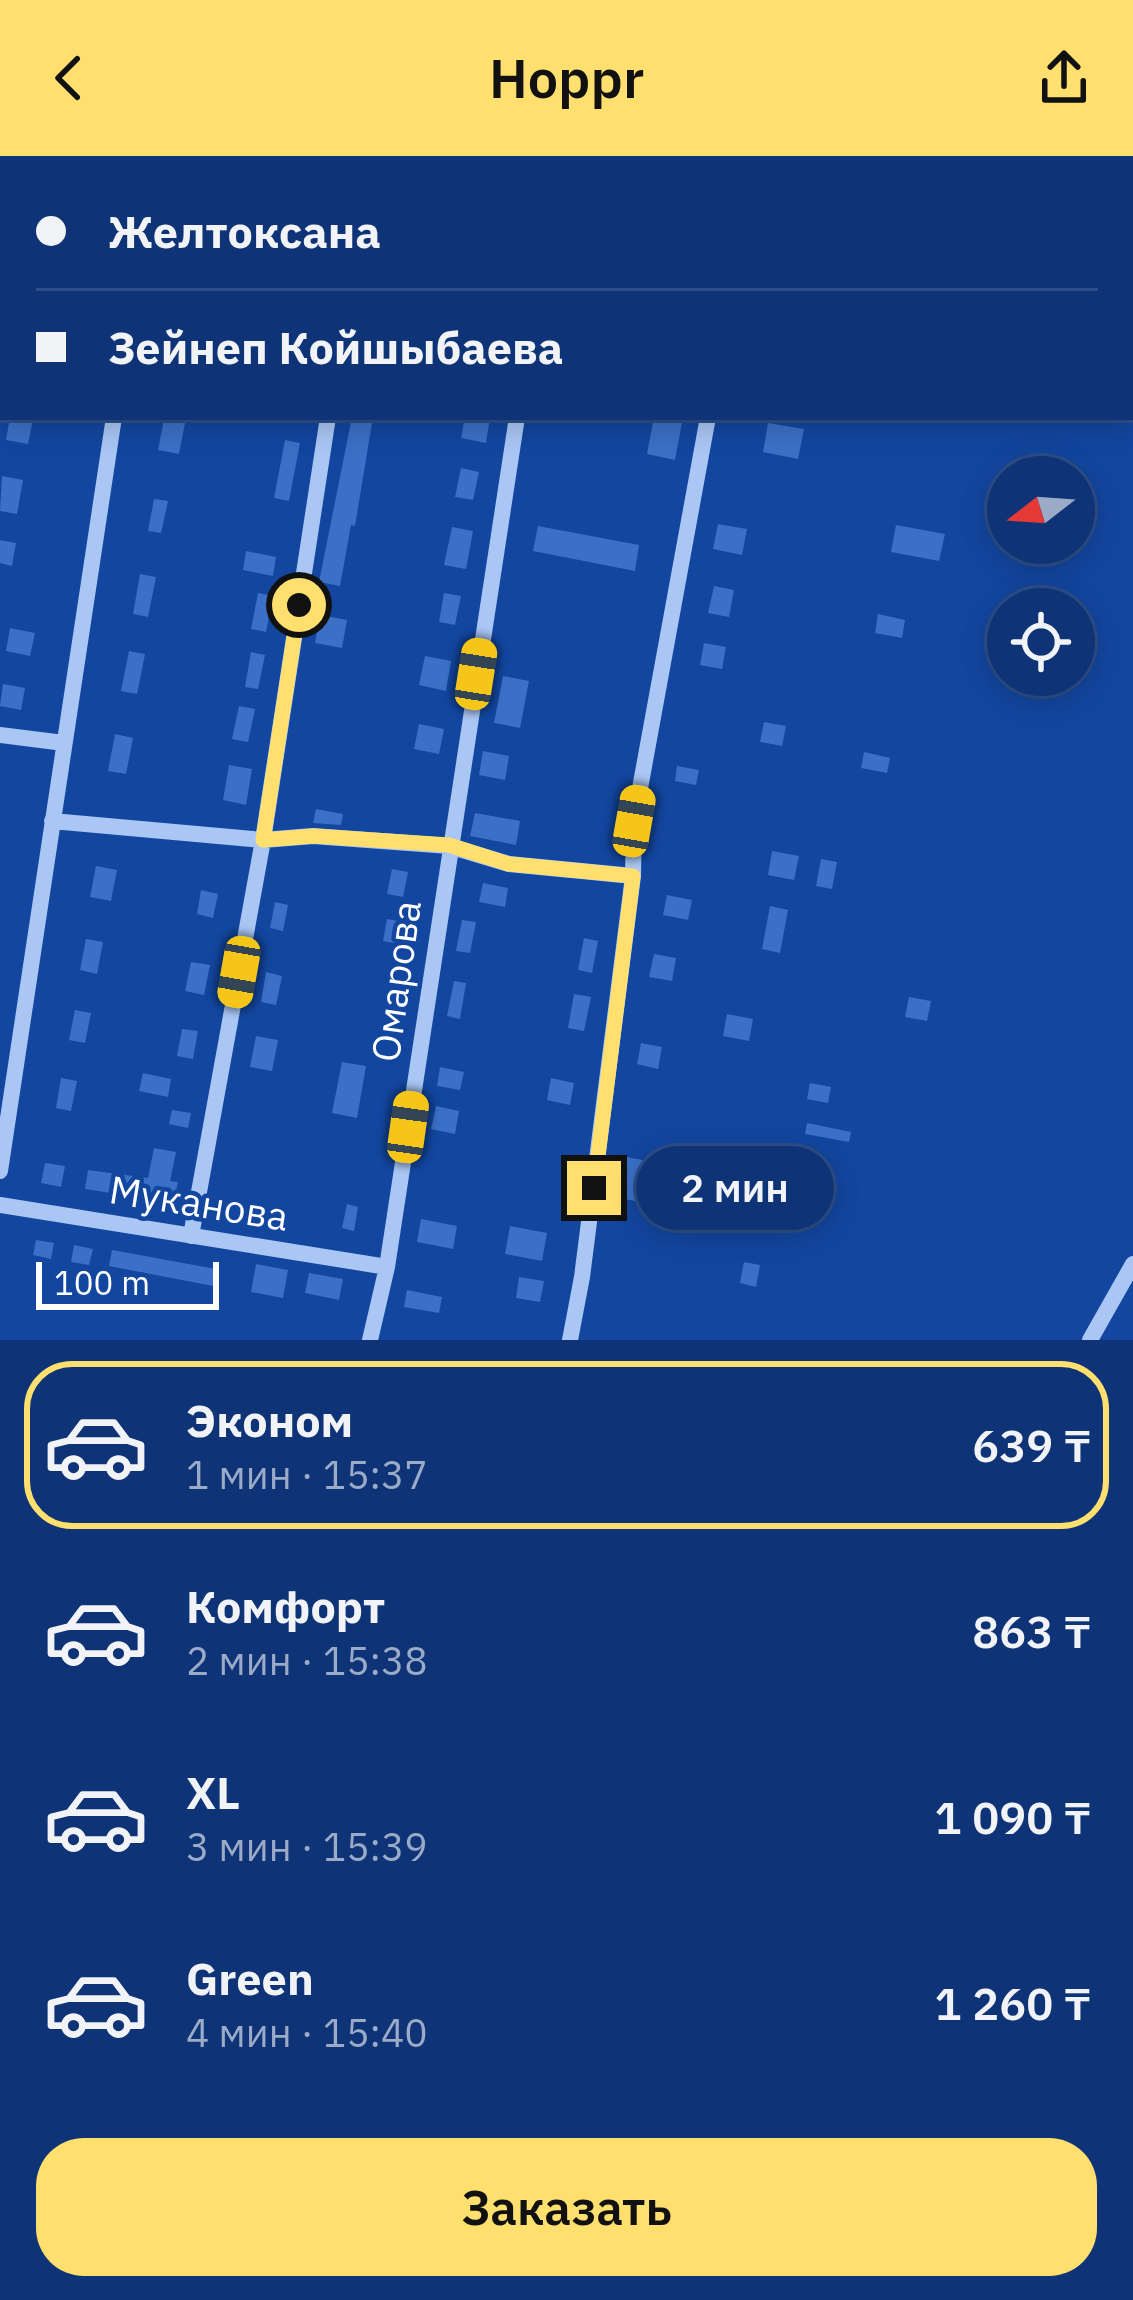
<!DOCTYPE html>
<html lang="ru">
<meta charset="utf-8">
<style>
body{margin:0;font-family:"IBM Plex Sans",sans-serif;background:#173c7c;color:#f1f3f6;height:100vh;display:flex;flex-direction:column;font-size:45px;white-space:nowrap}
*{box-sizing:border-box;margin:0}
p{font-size:39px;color:#9baac6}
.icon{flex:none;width:66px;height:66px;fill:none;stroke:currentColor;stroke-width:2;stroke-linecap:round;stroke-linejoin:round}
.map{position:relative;height:1184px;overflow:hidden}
.side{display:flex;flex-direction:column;background:#0e3477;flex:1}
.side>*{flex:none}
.hud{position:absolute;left:0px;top:0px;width:1134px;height:264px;box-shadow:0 6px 30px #0003,0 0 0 3px #2e4f89;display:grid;align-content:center;height:264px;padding:0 36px;background:#0e3477}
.needle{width:78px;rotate:253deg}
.tools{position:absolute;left:987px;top:300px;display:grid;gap:24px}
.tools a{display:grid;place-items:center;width:108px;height:108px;border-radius:50%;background:#0e3477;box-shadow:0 6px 30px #0003,0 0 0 3px #2e4f89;font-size:60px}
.scale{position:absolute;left:36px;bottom:30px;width:183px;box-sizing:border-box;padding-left:12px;border:6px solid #fff;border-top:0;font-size:33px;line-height:42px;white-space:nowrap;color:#fff;-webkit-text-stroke:9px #12469f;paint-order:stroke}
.end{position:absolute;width:54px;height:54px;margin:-27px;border:15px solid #ffdf6d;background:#111;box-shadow:0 0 0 6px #111}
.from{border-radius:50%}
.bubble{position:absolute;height:84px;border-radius:42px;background:#0e3477;box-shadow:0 6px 30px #0003,0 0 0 3px #2e4f89;font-size:39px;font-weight:600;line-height:84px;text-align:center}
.car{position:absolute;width:36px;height:72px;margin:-36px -18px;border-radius:15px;box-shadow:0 0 9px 3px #0007;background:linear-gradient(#f5c518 24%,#345 0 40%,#f5c518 0 76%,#345 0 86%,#f5c518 0)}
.hud b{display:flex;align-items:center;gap:42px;height:114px;font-size:45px}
.hud b+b{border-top:3px solid #2e4f89}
.hud i{width:30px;height:30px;background:#f1f3f6}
ul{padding:21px 0 0;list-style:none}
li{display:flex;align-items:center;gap:36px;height:168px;margin:0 24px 18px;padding:0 12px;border:6px solid transparent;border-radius:48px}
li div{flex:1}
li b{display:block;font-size:45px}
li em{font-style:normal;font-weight:600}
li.selected{border-color:#ffdf6d}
li>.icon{width:108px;height:108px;stroke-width:1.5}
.cta{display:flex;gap:24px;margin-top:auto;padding:24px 36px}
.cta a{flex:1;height:138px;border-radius:48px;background:#ffdf6d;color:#111;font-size:48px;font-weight:600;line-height:138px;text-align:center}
header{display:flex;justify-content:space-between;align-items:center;height:156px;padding:0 36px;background:#ffdf6d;color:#111;font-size:54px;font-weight:600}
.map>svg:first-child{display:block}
.building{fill:#3b70c6}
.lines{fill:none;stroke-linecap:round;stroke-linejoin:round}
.minor{stroke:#a9c6f4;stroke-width:16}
.route{stroke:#ffdf6d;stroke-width:15}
.labels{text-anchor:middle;stroke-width:9;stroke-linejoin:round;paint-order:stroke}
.street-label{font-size:39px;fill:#fff;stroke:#12469f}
</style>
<header><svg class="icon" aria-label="back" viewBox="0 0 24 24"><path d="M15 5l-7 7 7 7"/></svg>Hoppr<svg class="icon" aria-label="share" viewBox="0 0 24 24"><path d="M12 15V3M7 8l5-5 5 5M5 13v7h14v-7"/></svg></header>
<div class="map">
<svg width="1133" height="1184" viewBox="0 0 1133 1184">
<rect width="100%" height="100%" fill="#12469f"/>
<path class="building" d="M10,261L33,263L28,288L6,284Z
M352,261H373L355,370L351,369L340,430L319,426Z
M465,261H490L486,287L461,282Z
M654,261H683L675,304L647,298Z
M164,263L185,267L179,298L158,294Z
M768,267L804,273L798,303L763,296Z
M285,284L300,287L289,345L274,342Z
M461,312L479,316L473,344L455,341Z
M2,320L23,324L17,358L0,355Z
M154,343L168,345L161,377L148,375Z
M718,368L747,373L742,399L713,393Z
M896,369L945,378L939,405L891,396Z
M538,370L639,389L635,415L533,395Z
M452,371L473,375L466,413L444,409Z
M0,384L16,387L12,410L0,407Z
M246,395L276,401L273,420L243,414Z
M140,418L156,421L148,461L133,458Z
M714,430L734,434L729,461L708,457Z
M258,437L273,440L266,476L251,473Z
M444,437L461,440L455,469L439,466Z
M878,458L905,464L902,482L875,477Z
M320,459L347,464L342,492L315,487Z
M10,472L35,477L30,500L6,495Z
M704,487L726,491L722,513L700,509Z
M129,495L145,498L137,538L121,535Z
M251,496L265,499L258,533L245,531Z
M425,500L451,505L446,535L419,529Z
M503,520L529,525L520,572L494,567Z
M3,528L25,532L21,554L0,550Z
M239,550L255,553L248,586L232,583Z
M764,566L786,570L782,590L760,586Z
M419,568L444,573L439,598L414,593Z
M115,578L133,582L126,618L108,615Z
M483,595L509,600L505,624L479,619Z
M864,596L890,602L887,617L861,612Z
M229,609L252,613L246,649L223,644Z
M677,610L699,614L696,629L675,625Z
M316,653L343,658L341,669L313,667Z
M475,657L520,665L516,689L470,680Z
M772,695L799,700L794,724L768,719Z
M821,703L837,706L832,733L816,730Z
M96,710L117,714L111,745L90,741Z
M392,713L408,716L403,741L387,738Z
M483,727L508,732L505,751L479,746Z
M201,734L218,738L213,762L197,758Z
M667,739L692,744L688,764L663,759Z
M275,746L288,749L283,775L270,772Z
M770,750L788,754L780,797L762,793Z
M387,763L403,766L399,788L383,785Z
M462,764L476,766L470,797L456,795Z
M584,782L598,785L592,817L578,814Z
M86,783L103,786L97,818L80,814Z
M654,798L676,802L672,825L649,821Z
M191,806L210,809L204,839L185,835Z
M266,816L282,820L276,849L261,846Z
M454,825L466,827L460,863L447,860Z
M574,838L591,841L584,875L568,872Z
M909,841L931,845L927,865L905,861Z
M75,854L91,857L85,887L69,884Z
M727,858L753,863L749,885L723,880Z
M182,873L198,875L193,903L177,900Z
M256,880L278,884L272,915L250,911Z
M641,887L662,891L658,913L637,908Z
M342,906L366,910L357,962L332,957Z
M440,911L464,916L460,934L437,930Z
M143,917L171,923L168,941L139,935Z
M61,922L77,925L71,955L56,952Z
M551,922L574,927L570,949L547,944Z
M810,927L831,931L828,947L807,943Z
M436,950L459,955L455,978L431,973Z
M172,954L191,957L188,972L169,968Z
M807,967L851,976L849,986L805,978Z
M154,992L176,996L170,1025L178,1026L174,1047L85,1033L88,1014L148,1022Z
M752,996L786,1003L784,1016L749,1010Z
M616,999L653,1006L645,1047L609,1040Z
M45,1007L65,1010L61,1031L41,1027Z
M347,1048L358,1051L354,1075L342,1072Z
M421,1063L457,1070L453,1093L417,1086Z
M510,1070L547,1077L542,1105L505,1098Z
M36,1084L54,1087L51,1103L33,1099Z
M74,1089L93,1093L89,1109L71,1106Z
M112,1094L216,1113L213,1130L109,1110Z
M744,1106L760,1109L756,1131L740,1127Z
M256,1108L288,1114L283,1142L251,1136Z
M309,1117L343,1123L339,1144L305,1137Z
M519,1121L544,1125L540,1146L516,1142Z
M407,1134L442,1141L439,1157L404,1151Z"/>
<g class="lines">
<path class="minor" d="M1025,0L1041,3
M154,3V0
M367,3L368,0
M557,3L558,0
M758,3V0
M0,13L3,14
M1131,19H1133
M0,226H3
M0,579L64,587
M52,665L263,684L313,680L449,690L509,708L633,720
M0,1015L114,261
M0,1049L387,1111
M191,1080L263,684L328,261
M370,1184L387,1111L517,261
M570,1184L582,1121L633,720L634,665L708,261
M1090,1184L1133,1108"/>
</g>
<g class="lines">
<path class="route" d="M299,449L263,684L314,680L449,689L509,708L633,720L594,1032"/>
</g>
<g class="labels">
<g class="street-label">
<text transform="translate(396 825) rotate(-82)" y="14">Омарова</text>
<text transform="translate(199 1047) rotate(9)" y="14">Муканова</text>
</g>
</g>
</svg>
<div class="tools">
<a><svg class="needle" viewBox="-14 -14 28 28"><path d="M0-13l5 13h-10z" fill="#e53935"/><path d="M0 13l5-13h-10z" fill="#9baac6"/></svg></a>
<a><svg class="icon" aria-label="locate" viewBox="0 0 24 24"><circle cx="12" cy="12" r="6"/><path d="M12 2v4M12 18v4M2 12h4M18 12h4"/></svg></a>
</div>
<div class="scale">100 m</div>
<i class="end from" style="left:299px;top:449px"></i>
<i class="end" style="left:594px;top:1032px"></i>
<div class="bubble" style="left:636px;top:990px;width:198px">2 мин</div>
<i class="car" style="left:476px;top:518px;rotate:9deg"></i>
<i class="car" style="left:634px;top:665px;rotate:10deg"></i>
<i class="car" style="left:239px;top:816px;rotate:190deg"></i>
<i class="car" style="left:408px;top:971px;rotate:8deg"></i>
<div class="hud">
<b><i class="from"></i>Желтоксана</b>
<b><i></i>Зейнеп Койшыбаева</b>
</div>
</div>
<section class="side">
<ul>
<li class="selected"><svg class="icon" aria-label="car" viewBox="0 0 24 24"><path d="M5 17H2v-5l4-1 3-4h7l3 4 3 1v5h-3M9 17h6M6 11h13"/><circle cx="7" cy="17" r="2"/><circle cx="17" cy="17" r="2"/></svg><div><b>Эконом</b><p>1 мин · 15:37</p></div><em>639 ₸</em></li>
<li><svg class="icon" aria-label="car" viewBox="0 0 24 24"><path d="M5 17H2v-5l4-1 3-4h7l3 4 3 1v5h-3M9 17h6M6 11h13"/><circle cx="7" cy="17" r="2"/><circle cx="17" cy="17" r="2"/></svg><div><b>Комфорт</b><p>2 мин · 15:38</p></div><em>863 ₸</em></li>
<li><svg class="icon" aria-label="car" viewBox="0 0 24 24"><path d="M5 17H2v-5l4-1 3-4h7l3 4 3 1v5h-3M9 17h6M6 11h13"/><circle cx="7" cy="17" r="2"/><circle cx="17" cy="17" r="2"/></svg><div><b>XL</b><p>3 мин · 15:39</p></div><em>1 090 ₸</em></li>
<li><svg class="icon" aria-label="car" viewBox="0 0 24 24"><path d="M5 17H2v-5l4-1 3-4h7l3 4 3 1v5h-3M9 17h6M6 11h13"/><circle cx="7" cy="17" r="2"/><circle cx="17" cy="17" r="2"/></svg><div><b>Green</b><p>4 мин · 15:40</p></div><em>1 260 ₸</em></li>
</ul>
<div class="cta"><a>Заказать</a></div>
</section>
